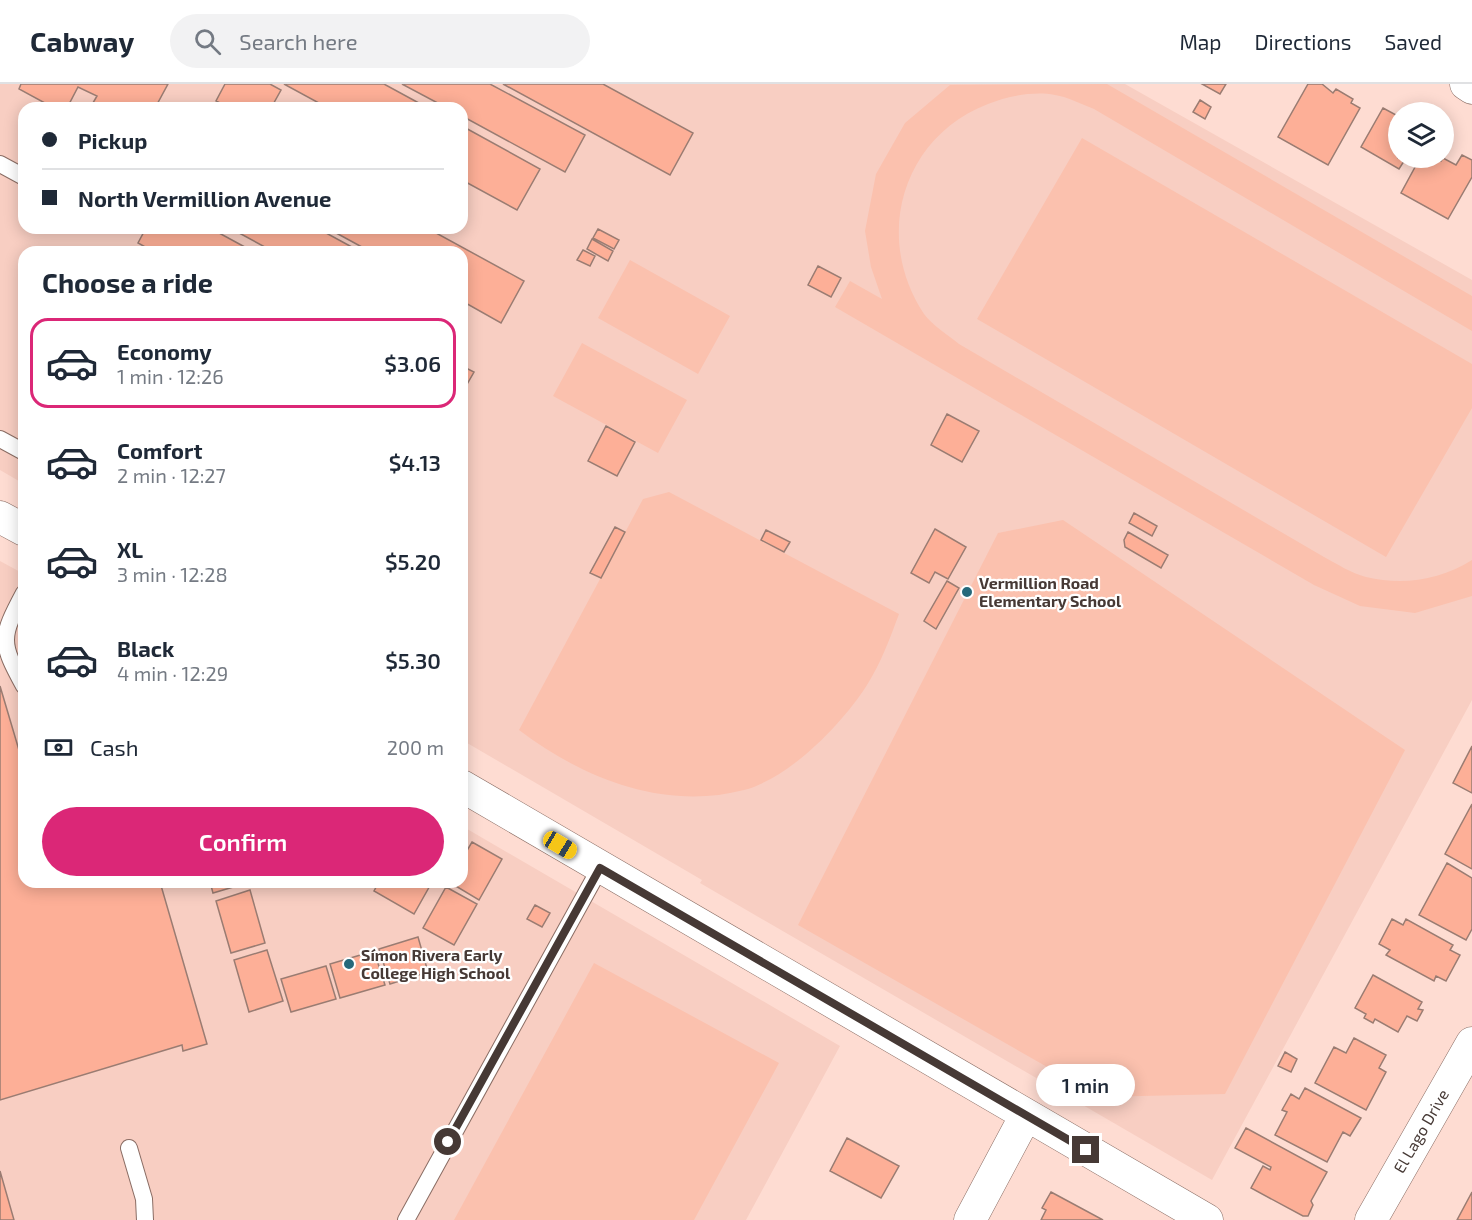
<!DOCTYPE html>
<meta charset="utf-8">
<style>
body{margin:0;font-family:"Exo 2",sans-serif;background:#f2f2f3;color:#1f2937;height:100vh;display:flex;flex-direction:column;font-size:22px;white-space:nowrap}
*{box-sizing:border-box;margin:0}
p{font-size:20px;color:#747a83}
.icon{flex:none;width:33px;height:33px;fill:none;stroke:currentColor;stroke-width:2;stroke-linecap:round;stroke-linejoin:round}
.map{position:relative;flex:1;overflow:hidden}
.side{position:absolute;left:18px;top:162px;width:450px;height:642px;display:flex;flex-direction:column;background:#fff;border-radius:18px;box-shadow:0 3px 15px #0003}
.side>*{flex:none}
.guide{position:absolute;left:18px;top:18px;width:450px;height:132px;border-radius:18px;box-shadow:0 3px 15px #0003;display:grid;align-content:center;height:132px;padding:0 24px;background:#fff}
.tools{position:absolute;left:1388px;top:18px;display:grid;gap:12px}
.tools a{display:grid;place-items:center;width:66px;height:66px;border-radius:50%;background:#fff;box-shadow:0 3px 15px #0003;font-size:30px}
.end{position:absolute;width:27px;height:27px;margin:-14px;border:8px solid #463935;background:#fff;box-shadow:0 0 0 3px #fff}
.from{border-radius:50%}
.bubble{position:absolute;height:42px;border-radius:21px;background:#fff;box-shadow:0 3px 15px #0003;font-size:20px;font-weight:600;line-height:42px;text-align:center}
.car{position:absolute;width:18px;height:36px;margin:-18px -9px;border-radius:8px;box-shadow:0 0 4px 2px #0007;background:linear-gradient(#f5c518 24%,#345 0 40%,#f5c518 0 76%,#345 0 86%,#f5c518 0)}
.guide b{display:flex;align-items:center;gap:21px;height:57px;font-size:22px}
.guide b+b{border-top:2px solid #e0e1e3}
.guide i{width:15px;height:15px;background:#1f2937}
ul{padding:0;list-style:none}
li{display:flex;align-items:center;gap:18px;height:90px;margin:0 12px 9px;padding:0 12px;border:3px solid transparent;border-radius:18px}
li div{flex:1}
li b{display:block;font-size:22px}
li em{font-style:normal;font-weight:600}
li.current{border-color:#db2777}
li>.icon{width:54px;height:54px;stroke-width:1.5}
h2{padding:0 24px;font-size:27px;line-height:72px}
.pay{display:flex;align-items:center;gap:15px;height:66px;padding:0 24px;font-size:22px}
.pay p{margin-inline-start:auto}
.button{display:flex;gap:12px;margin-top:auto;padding:12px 24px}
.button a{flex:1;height:69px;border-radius:36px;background:#db2777;color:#fff;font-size:24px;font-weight:600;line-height:69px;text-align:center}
header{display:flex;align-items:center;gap:36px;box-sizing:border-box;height:84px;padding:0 30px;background:#fff;border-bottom:2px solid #e0e1e3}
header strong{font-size:28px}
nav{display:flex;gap:33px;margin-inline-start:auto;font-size:21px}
.search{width:420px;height:54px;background:#f2f2f3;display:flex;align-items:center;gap:15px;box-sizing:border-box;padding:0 21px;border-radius:33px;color:#747a83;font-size:22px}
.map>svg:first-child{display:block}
.built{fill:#f8cec2;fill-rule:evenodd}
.green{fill:#fbc1ae}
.building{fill:#fdaf97;stroke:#9a7c72;stroke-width:1.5}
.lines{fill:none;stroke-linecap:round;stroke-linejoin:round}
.lane-casing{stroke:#8a6d64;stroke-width:18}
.street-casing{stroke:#8a6d64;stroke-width:33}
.lane{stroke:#fff;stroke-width:16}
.street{stroke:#fff;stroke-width:32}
.route{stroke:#463935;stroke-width:8}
.poi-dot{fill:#26697b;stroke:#fff;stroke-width:2}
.labels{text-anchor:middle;stroke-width:4.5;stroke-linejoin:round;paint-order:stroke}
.poi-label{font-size:16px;font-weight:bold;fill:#463935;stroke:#fff;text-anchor:start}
.street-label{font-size:16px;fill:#463935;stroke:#fff}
</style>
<header>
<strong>Cabway</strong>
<div class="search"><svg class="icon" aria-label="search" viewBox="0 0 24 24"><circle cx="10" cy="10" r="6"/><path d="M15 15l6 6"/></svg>Search here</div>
<nav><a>Map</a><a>Directions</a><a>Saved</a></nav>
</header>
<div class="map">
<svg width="1472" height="1136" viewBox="0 0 1472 1136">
<rect width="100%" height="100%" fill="#fedcd2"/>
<path class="built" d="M0,0H1125L1472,196V616L1212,1096L700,799L702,796L462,656V168H24V400L0,386ZM24,24H462V144H24Z
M0,477L24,490V798H462V742L840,962L746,1136H0Z"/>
<path class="green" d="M1107,0L1472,212V247L1094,25C1081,20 1068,13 1055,11C1034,7 1008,12 988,20C902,53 873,153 924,230C932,241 948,251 959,260L1324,473C1337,480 1351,489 1366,493C1403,502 1440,496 1472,476V512L1415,529L1360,522L1314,501L835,223L850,197L882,215L871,183L865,147L876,90L905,39L950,1Z
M1082,54L1472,280V324L1386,473L977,235Z
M630,176L730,232L698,290L598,234Z
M582,259L687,316L658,369L553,312Z
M669,408L899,530C890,554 881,579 867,601C843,639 790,694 744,706C664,727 582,694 519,646L643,415Z
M1063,436L1405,666L1225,1010L1100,1013L798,841L998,449Z
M594,879L779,979L694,1136H454Z"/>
<path class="building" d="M21,0H168L155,24H90L97,12L78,3L67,24H54L19,5Z
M225,0H270L281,6L271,24H230L216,17Z
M284,0H384L428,24H328Z
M402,0H490L585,51L565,88L462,32V24H447Z
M503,0H603L693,49L670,91Z
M1202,0H1226L1220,10Z
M1308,0H1322L1333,9L1336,5L1353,15L1351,19L1360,24L1328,81L1278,53Z
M1200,16L1211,23L1205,35L1193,28Z
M1383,24L1398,32L1395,40L1398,42V74H1406L1399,85L1361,63Z
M462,42L540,85L517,126L462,96Z
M1462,71L1472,76V93L1448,135L1401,109L1420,74H1434L1441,77L1443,74L1456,81Z
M146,144H210L254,168H154L138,159Z
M230,144H317L361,168H274Z
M327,144H427L524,197L501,239L462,217V168H371Z
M598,145L619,156L614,165L593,154Z
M592,155L613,167L608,177L587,165Z
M583,166L595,172L590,182L577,176Z
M818,182L841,194L831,213L808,201Z
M462,282L474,288L462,309Z
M947,330L979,347L962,378L931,361Z
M606,342L635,358L617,392L588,377Z
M1134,429L1157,442L1152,452L1129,439Z
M615,443L625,448L601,494L590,489Z
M935,445L966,463L948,495L935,488L929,499L911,489Z
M766,446L790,458L784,468L761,456Z
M1128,448L1168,471L1161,484L1125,463L1124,456Z
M947,497L959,504L936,545L924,537Z
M0,602L24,683V798H160L207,960L183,967L182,961L0,1016Z
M1472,662V709L1453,699Z
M1472,720V785L1445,770Z
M472,758L502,775L479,816L449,798H462V775Z
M1447,779L1472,794V845L1466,856L1419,831Z
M210,798H247V799L213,809Z
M379,798H432L414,830L374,807Z
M446,803L477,820L454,861L423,844Z
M250,806L265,859L231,869L216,817Z
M535,821L550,829L542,843L527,835Z
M1392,835L1403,841L1406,835L1453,861L1450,866L1460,871L1446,897L1436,892L1434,897L1386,871L1390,866L1379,860Z
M418,853L428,888L390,900L379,865Z
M267,866L283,917L249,928L234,876Z
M374,867L385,901L340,914L330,880Z
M326,882L336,915L291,928L281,895Z
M1373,891L1422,918L1418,925L1423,926L1417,937L1407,932L1398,948L1375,935L1373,939L1364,934L1366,930L1355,924Z
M1354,954L1386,971L1379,984L1386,988L1366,1026L1315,999L1334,963L1346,969Z
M1285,968L1297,975L1291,988L1278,982Z
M1305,1004L1361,1034L1350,1052L1343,1048L1327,1078L1275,1051L1287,1028L1282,1026L1291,1010L1299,1015Z
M1246,1044L1327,1088L1311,1117L1313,1121L1308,1132H1303L1251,1104L1263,1082L1270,1086L1271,1083L1235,1064Z
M847,1054L899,1082L881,1114L830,1087Z
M0,1087L14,1136H0Z
M1051,1108L1103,1136H1041L1046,1126L1042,1124Z
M1472,1108V1136H1457Z"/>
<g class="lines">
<defs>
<path id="lane" d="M0,80L24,93
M0,355L24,368
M24,509C0,554 0,558 24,602
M129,1064L144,1115L145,1136
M406,1136L600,784"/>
<path id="street" d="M1466,0L1472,4
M0,433L24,446
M462,702L1207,1136
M970,1136L1026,1031
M1371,1136L1472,959"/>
</defs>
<use href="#lane" class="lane-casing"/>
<use href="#street" class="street-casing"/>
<use href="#lane" class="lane"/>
<use href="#street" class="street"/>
</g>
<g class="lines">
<path class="route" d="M448,1058L600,784L1086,1066"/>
</g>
<g class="poi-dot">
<circle cx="967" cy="508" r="6"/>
<circle cx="349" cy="880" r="6"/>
</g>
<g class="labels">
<g class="poi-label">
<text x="979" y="505">Vermillion Road<tspan x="979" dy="18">Elementary School</tspan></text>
<text x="361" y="877">Símon Rivera Early<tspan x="361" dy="18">College High School</tspan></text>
</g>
<g class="street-label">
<text transform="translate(1421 1047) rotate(-60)" y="6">El Lago Drive</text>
</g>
</g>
</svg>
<div class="tools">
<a><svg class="icon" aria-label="layers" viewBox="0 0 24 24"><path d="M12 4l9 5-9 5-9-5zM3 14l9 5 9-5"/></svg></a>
</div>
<i class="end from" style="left:448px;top:1058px"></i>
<i class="end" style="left:1086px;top:1066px"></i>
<div class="bubble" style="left:1036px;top:980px;width:99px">1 min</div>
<i class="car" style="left:560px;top:761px;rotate:121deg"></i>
<div class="guide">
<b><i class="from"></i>Pickup</b>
<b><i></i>North Vermillion Avenue</b>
</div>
<section class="side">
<h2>Choose a ride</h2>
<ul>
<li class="current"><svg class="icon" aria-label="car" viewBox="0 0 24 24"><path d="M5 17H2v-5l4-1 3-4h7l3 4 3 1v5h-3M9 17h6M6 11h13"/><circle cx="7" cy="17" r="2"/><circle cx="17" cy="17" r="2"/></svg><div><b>Economy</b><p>1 min · 12:26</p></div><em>$3.06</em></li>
<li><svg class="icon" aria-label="car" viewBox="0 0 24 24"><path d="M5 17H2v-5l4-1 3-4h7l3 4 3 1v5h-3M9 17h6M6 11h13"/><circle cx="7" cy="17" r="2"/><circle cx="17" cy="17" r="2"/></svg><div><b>Comfort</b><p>2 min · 12:27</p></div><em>$4.13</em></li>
<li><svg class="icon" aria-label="car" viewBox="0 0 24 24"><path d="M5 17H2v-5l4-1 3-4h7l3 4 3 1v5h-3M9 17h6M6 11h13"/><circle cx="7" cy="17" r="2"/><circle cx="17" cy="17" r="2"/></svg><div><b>XL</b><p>3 min · 12:28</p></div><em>$5.20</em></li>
<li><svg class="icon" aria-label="car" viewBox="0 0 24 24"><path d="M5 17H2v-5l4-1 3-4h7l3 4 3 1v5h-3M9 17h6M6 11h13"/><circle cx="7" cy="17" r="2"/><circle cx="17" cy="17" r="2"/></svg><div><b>Black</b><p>4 min · 12:29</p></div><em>$5.30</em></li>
</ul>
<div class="pay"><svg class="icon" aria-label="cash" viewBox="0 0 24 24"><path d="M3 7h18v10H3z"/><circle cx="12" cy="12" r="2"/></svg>Cash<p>200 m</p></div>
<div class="button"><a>Confirm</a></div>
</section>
</div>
